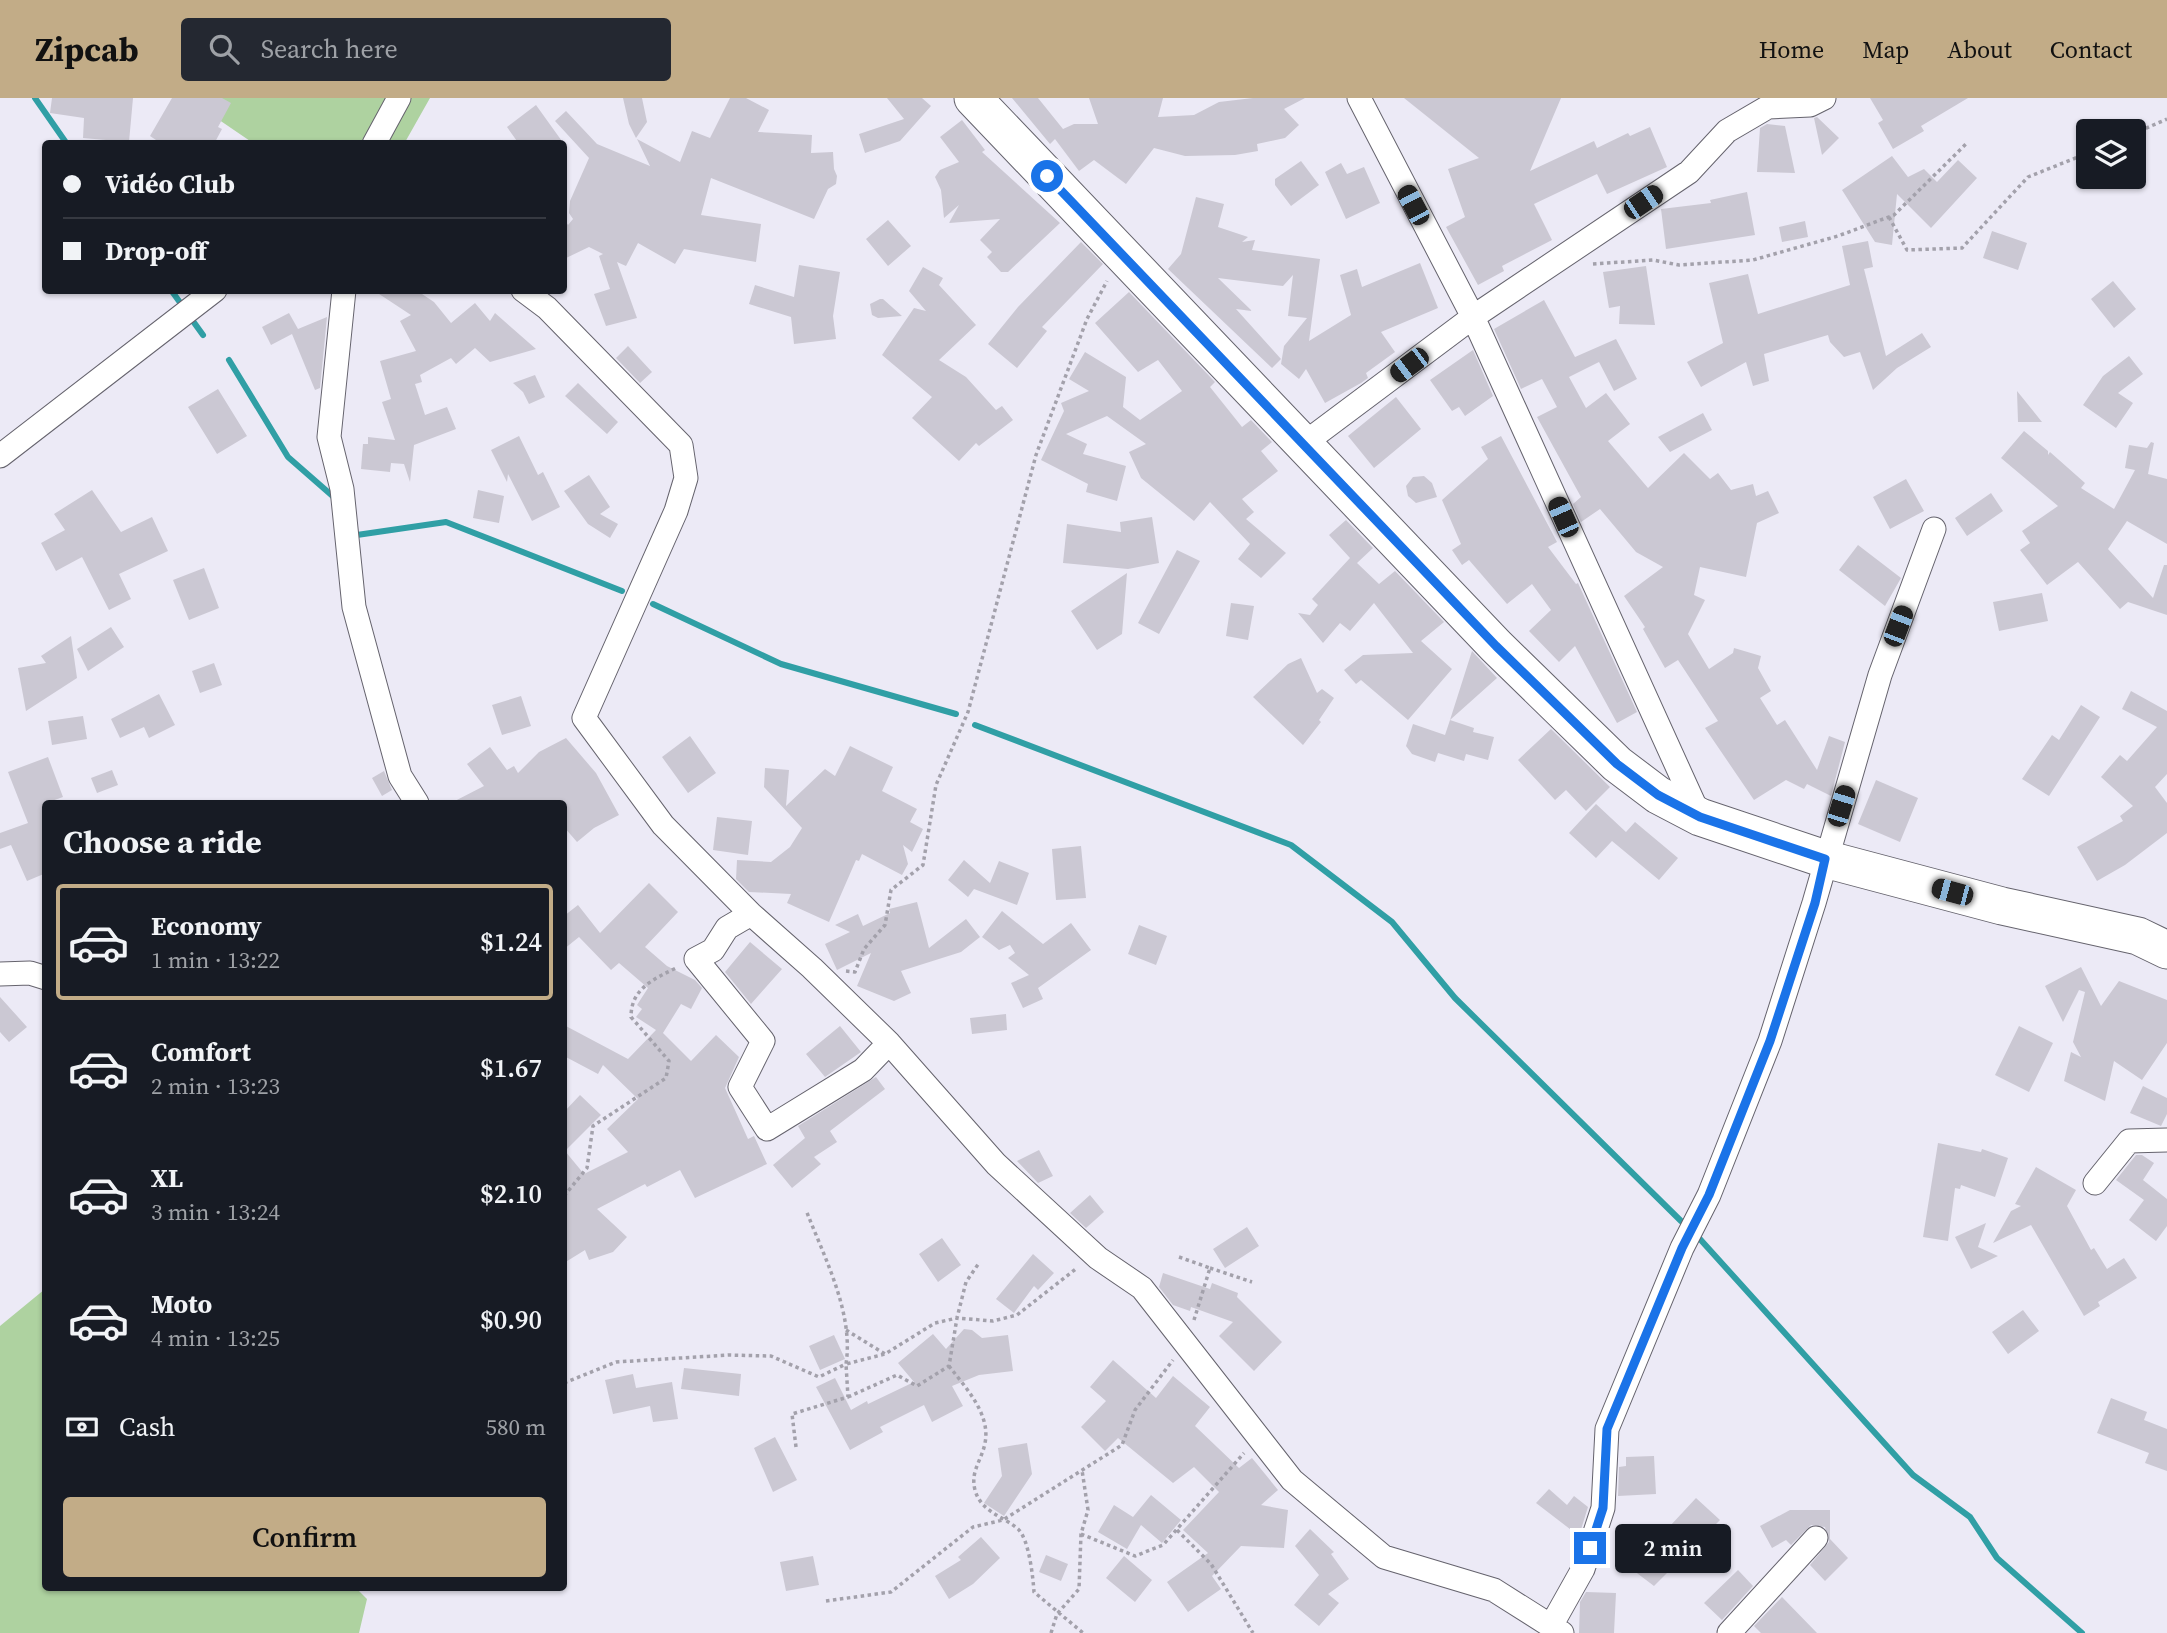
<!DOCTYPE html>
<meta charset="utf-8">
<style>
body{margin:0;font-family:"Source Serif 4",serif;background:#242831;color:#f1f3f6;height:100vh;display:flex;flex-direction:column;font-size:26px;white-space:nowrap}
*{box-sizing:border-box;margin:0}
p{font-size:23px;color:#9ea1a6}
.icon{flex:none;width:38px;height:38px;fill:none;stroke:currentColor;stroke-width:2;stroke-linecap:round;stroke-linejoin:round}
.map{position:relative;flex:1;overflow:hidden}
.drawer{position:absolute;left:42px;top:702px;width:525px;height:791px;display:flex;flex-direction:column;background:#171b24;border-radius:7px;box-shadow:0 2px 5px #0004}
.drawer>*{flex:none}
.top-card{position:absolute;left:42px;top:42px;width:525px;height:154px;border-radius:7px;box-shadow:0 2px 5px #0004;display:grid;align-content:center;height:154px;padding:0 21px;background:#171b24}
.fabs{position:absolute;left:2076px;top:21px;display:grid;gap:14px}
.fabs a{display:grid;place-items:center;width:70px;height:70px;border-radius:7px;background:#171b24;box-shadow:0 2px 5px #0004;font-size:35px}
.end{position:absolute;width:32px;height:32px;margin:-16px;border:9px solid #1a73e8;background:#fff;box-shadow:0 0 0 4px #fff}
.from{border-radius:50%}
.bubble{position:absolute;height:49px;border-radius:7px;background:#171b24;box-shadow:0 2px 5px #0004;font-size:23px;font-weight:600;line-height:49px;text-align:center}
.car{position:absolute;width:21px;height:42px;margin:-21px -10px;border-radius:9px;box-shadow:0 0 5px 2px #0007;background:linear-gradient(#222 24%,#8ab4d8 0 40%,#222 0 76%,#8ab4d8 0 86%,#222 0)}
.top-card b{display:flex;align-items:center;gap:24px;height:66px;font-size:26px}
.top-card b+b{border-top:2px solid #363941}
.top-card i{width:18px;height:18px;background:#f1f3f6}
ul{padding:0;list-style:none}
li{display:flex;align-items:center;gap:21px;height:116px;margin:0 14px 10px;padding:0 7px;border:4px solid transparent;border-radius:7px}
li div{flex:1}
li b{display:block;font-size:26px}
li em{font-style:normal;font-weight:600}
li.current{border-color:#c2ac87}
li>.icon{width:63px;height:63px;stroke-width:1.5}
h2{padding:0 21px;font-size:32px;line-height:84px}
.pay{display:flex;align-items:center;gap:18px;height:77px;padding:0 21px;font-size:26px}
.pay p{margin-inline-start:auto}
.cta{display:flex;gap:14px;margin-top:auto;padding:14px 21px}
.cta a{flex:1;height:80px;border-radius:7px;background:#c2ac87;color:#111;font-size:28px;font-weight:600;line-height:80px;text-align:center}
header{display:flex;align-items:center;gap:42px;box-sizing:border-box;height:98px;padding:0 35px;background:#c2ac87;color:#111}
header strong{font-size:33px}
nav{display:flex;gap:38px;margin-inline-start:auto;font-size:24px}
.search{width:490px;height:63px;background:#242831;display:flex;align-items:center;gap:18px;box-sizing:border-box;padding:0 24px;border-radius:7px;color:#9ea1a6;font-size:26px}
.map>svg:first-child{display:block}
.green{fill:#aed2a0}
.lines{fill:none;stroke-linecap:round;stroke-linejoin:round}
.stream{stroke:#309fa5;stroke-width:6}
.building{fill:#cbc8d3}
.minor-casing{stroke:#65636d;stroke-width:25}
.primary-casing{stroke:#65636d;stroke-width:39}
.path{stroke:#a3a1ab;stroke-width:3.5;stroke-dasharray:3.5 3.5;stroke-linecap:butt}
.minor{stroke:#fff;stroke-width:23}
.primary{stroke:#fff;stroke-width:37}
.route{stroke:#1a73e8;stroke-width:9}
</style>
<header>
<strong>Zipcab</strong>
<div class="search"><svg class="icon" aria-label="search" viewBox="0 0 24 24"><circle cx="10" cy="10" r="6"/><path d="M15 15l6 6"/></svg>Search here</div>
<nav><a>Home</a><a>Map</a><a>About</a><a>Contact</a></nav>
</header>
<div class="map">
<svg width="2167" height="1535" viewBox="0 0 2167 1535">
<rect width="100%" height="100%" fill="#eceaf6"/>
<path class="green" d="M187,0H430L404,46L253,45Z
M45,1191L46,1489H355L367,1501L359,1535H0V1228Z"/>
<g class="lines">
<path class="stream" d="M35,0L67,46
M171,192L184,210
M190,219L203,237
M229,262L288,359L336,401
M350,438L446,424L622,493
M653,506L781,566L956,616
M975,627L1291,747L1392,824L1455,900L1681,1123
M1699,1140L1913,1377L1970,1419L1997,1460L2082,1535"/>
</g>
<path class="building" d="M52,0H133L129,44L83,40L84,20L50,15Z
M172,0H222L231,5L218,29L222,31L214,46H162L150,38Z
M623,0H642L647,24L636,40L629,26Z
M730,0H746L769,12L758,34L812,37L811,55L833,54L834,71L837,78L836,86L828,91L814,121L711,80L701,117L761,126L756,164L684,151L675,166L638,145L626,168L617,164L637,220L606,228L594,196L610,191L599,158L603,156L589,149L564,161V121L568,127L573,121L569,115L570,103L589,60L555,23L566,13L597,46L650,68L637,41L680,64L692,33L710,40Z
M887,0H922L931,8L900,43L865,55L859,36L904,21Z
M1012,0H1038L1063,31L1074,26H1098L1089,0H1163L1158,19L1194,17L1219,4L1253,0H1305L1284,11L1299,27L1285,40L1257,46L1258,53L1235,57L1185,58L1154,50L1126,86L1094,62L1079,73L1055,41L1050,46Z
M1404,0H1561L1530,73L1594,43L1597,50L1628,35L1630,38L1650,29L1667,69L1607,96L1597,76L1534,106L1552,142L1502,168L1504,173L1478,187L1446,129L1465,119L1448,71L1479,60Z
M1870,0H1968L1921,28L1924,33L1893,51L1878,25L1883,22Z
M536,7L564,46H519L507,29Z
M1817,19L1839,40L1822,57L1814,20Z
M962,22L985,52L982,54L1060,125L1008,174H1001L987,159L992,154L980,142L1000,121L949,125L959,107L944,120L941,92L935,79L940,72L959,64L940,39Z
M1767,26L1785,28L1795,75L1757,74L1760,30Z
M1892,58L1908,79L1924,71L1937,84L1958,62L1977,80L1931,130L1897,96L1892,147L1875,144L1842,92Z
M1301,63L1319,87L1291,108L1275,87V81Z
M1341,65L1347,76L1364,69L1380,105L1346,121L1325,74Z
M1747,94L1755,137L1666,151L1661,111L1711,105L1710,102Z
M1196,99L1224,106L1218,129L1248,139L1242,144L1255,142L1252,152L1320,161L1309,243L1351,217L1340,177L1357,171L1362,189L1420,165L1438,210L1381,234L1395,254L1366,275L1368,280L1361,285L1325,305L1306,271L1299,281L1281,266L1284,248L1307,220L1288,218L1293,177L1283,188L1218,180L1252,213L1236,211L1281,261L1272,270L1168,171L1181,156Z
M888,122L911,148L888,168L866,141Z
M1805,123L1808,139L1782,144L1779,129Z
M1992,133L2027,145L2018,172L1983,160Z
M1868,143L1873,169L1864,171L1886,258L1922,235L1931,249L1897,270L1873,292L1860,254L1844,259L1830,244L1828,237L1764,256L1769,283L1753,288L1746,264L1701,289L1687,264L1723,245L1709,185L1748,176L1758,216L1850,187L1842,148Z
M1081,144L1103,166L1042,229L1047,233L1017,270L988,246L1018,209Z
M799,167L840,174L833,218L836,241L794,246L791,219L749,206L755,187L794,199Z
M1646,168L1655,227L1619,226L1620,208L1609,210L1603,174Z
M923,169L943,180L939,187L976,227L939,262L966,279L996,312L1002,308L1013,322L979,348L976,345L959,363L912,320L932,299L882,257L914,210L926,213L909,193Z
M2113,183L2136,211L2114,230L2091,201Z
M373,192H416L434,204L451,225L475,205L490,223L495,215L536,251L490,264L475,250L456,266L451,260L420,277L422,284L415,286L425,317L447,309L456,331L414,347L410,384L404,366L391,365L390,374L361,371L363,346H368V339L395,342L382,304L391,301L380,263L416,253L400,223L411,217Z
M1129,194L1215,284L1210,289L1242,329L1251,322L1272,344L1261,353L1278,373L1242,401L1254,414L1246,421L1286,455L1261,480L1238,461L1250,446L1210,404L1194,423L1141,380L1129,354L1146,346L1107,318L1066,336L1087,346L1083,356L1126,368L1117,403L1086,394L1088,386L1041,362L1064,313L1061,305L1089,293L1069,281L1085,254L1126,279L1123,309L1140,322L1182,293L1158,262L1138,274L1095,225Z
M880,201H883L902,218L878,220L872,217L870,206Z
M1544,202L1575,259L1616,241L1637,281L1614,293L1599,264L1569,279L1586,310L1606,295L1630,326L1608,343L1648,390L1684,355L1710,381L1718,375L1731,392L1753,386L1756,398L1768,393L1779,415L1757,425L1746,479L1700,469L1694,497L1705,502L1688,536L1709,571L1733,555L1734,550L1761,558L1758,570L1771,593L1760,600L1777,627L1785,622L1817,672L1829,638L1845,644L1831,698L1807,686L1804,691L1786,682L1754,702L1705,630L1718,623L1678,562L1665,570L1643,531L1645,529L1624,498L1663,469L1636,454L1600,411L1581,424L1573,406L1581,399L1537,319L1557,309L1542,281L1521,291L1494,231Z
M289,215L298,231L327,219L320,290L315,292L292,236L271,247L262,229Z
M628,248L652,274L640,285L616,260Z
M1473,252L1493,298L1465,318L1459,309L1452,313L1430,282Z
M2129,258L2143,276L2118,295L2133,305L2116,330L2083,307L2103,278Z
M535,277L545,299L529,306L523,294L513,285Z
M578,285L618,324L607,336L565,298Z
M218,291L247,338L217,356L188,309Z
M2017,293L2042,324H2018Z
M1396,299L1421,331L1374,370L1348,338Z
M1703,315L1712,332L1670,354L1658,339Z
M2024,333L2048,353V357L2050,354L2085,385L2081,390L2114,411L2135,372L2125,370L2129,347L2147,350L2151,344L2154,345L2148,376L2167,381V446L2127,423L2108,451L2153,500L2164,467H2167V517L2128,504L2120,511L2078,464L2047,487L2020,452L2030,445L2022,433L2058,408L2001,360Z
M519,338L538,377L543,374L560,409L532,423L508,376L507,384L491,352Z
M1501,338L1557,444L1548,449L1576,486L1578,485L1637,614L1617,625L1575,548L1559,564L1529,533L1551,512L1532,486L1507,506L1469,462L1462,467L1452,452L1461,446L1442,402L1488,361L1481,349Z
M589,377L610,409L600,416L618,426L610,440L588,426L564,393Z
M1424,378L1432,385L1437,399L1416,405L1408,398L1406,388L1413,379Z
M1906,381L1924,413L1890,431L1873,399Z
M92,392L121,434L152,419L168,453L119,476L131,501L109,512L82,459L56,473L41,445L65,432L54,416Z
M478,392L504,398L499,425L473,420Z
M1991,395L2003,413L1967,438L1955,420Z
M1152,419L1159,465L1128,471L1063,465L1067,426L1121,434L1120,424Z
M1346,422L1373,450L1357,465L1379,486L1395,473L1444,524L1421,543L1452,571L1408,622L1361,582L1356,586L1344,572L1363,557L1413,555L1374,505L1350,533L1340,525L1323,545L1298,515L1310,517L1318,507L1312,501L1350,460L1329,437Z
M1858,447L1901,480L1885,508L1839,472Z
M1177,452L1200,463L1159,536L1138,525Z
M204,470L219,510L189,522L173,482Z
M1127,475L1122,536L1097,552L1071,513Z
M2042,495L2048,523L1999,533L1993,504Z
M1231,505L1254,508L1248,542L1226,538Z
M111,529L124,549L88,573L77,551Z
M71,538L77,580L26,613L18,570L46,565L41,558Z
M1472,553L1497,580L1450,622Z
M1301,560L1317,595L1322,591L1334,600L1319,622L1321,624L1303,647L1253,599L1288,566Z
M214,565L222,587L200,595L192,573Z
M2131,593L2167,613V676L2155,689L2167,705V735L2125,767L2097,783L2077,749L2123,723L2120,718L2133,708L2101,679L2120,657L2127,663L2157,629L2122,611Z
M159,596L175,627L149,640L144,629L120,640L111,621Z
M521,598L531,628L502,637L492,607Z
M2081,607L2100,619L2049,698L2022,681L2052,637L2059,642Z
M83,618L87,641L52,647L48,623Z
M1450,622L1474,630L1473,634L1494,639L1488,662L1466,656L1464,663L1438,655L1435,664L1412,656L1406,648L1413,626L1445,637Z
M1551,631L1610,689L1586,713L1566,692L1555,702L1518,662Z
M690,638L716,675L688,695L662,659Z
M566,640L596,675L619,717L594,730L577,744L564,729V705H451L484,688L467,666L490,649L507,672L514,668L518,675L539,654Z
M850,648L893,669L882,693L917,711L910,724L923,731L912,754L903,747L908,766L902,777L862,756L859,763L856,762L829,824L787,805L791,796L749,794L736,781L737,762L771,764L790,749L802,730L764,689L765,670L789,672L786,708L825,671L835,678Z
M48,659L63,699L46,705V775L27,783L11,747L0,751V735L28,725L8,674Z
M112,672L118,687L97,695L91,680Z
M384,673L392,692L382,698L372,680Z
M1876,682L1918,700L1900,744L1858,726Z
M1596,706L1626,734L1635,724L1678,760L1659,782L1612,743L1596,760L1569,735Z
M717,719L752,723L748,757L713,752Z
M1081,748L1086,800L1056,802L1052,751Z
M964,762L990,785L999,763L1029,775L1017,807L974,791L968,799L948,782Z
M649,785L678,814L645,849L667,868L695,882L702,890L691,911L681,906L663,935L691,963L716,937L739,959L725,990L748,1041L754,1038L767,1066L695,1100L680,1072L647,1089L645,1086L597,1111L627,1139L613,1154L589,1162L585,1152L564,1165V1014L580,997L601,1017L565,1053L584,1076L628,1054L607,1031L638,1001L603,967L598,976L564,958V927L628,961L656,932L636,919L642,911L637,907L648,890L619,865L611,872L579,839L564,851V818L578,807L600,835Z
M917,804L929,850L966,821L980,839L961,854L901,873L911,895L894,903L857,888L871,855L837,872L825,846L850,834L835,827L858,816L863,828L890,815L889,811Z
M1002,813L1043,846L1071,825L1091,852L1038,890L1043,901L1023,910L1011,885L1029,877L1008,860L1015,855L1010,847L999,852L982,839Z
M1139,827L1167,838L1156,867L1128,856Z
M750,844L782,871L751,906L725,874Z
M2081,869L2101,908L2119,883L2167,902V945L2142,982L2114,963L2105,1003L2064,983L2071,954L2081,959L2073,944L2085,894L2079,892L2063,924L2045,888Z
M0,899L27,929L9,944L0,934Z
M1006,916L1007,932L972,936L970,920Z
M840,928L861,954L825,979L806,956Z
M2019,928L2053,945L2029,994L1995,977Z
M876,979L885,991L830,1033L837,1044L814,1059L821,1066L792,1090L773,1067L805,1040L798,1028Z
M2143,988L2167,1000V1016L2161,1028L2130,1015Z
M1938,1045L1981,1054L1982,1051L2008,1060L1995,1099L1961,1087L1960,1091L1955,1090L1948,1143L1923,1139Z
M1039,1052L1053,1078L1038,1085L1017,1063Z
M2136,1057H2142L2154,1065L2143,1082L2167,1101V1128L2156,1143L2129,1122L2144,1102L2116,1082Z
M2036,1069L2076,1092L2067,1108L2091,1152L2094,1150L2107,1171L2124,1160L2137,1180L2098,1204L2100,1208L2084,1218L2031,1127L1993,1145L2011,1113L2021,1108L2015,1106Z
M1090,1097L1104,1114L1086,1130L1070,1115Z
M1986,1125L1978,1149L1998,1158L1971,1171L1955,1139Z
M1247,1129L1259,1148L1225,1170L1213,1151Z
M942,1140L961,1167L938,1184L919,1156Z
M1033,1156L1054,1175L1038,1192L1034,1188L1014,1215L996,1201Z
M1163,1175L1210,1191L1212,1185L1238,1195L1237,1199L1282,1244L1254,1273L1219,1238L1233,1224L1191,1209L1190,1213L1173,1207L1159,1189Z
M2023,1212L2039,1233L2008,1256L1992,1234Z
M964,1231L972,1232L982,1240L1008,1237L1013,1273L979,1277L952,1288L963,1308L932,1324L924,1307L880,1329L883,1334L850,1352L816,1289L835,1280L851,1312L867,1303L868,1306L914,1284L898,1265L933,1236L946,1251Z
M834,1237L845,1261L820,1272L809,1248Z
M1113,1262L1156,1300L1173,1278L1210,1309L1195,1328L1239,1370L1252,1360L1278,1392L1261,1407L1288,1412L1284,1450L1241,1448L1212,1478L1221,1491L1188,1514L1167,1484L1208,1455L1183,1432L1219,1394L1194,1369L1173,1385L1118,1340L1105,1353L1081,1329L1106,1303L1090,1289Z
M684,1270L741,1276L739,1298L681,1291Z
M633,1276L636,1290L672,1284L678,1321L653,1324L650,1308L613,1316L605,1282Z
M2111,1300L2147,1314L2144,1322L2167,1331V1373L2145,1365L2149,1355L2097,1335Z
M775,1339L797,1382L773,1394L754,1350Z
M1027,1345L1032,1376L1004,1418L984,1405L1002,1378L998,1350Z
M1654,1358L1656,1396L1618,1398L1619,1369L1626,1368V1359Z
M1549,1391L1567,1407L1574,1398L1588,1409L1579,1438L1536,1405Z
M1151,1397L1181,1422L1162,1445L1141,1427L1127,1451L1098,1434L1114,1407L1133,1419Z
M1696,1400L1720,1422L1654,1488L1621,1463L1657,1427V1442Z
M1790,1412H1830V1441L1848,1460L1825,1483L1810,1467L1829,1444L1825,1429L1811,1427L1791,1447L1786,1442L1772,1450L1760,1428Z
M1310,1431L1334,1454L1331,1456L1349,1481L1328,1496L1339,1505L1319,1528L1294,1507L1319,1477L1295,1448Z
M981,1439L1000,1460L973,1486L949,1501L935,1478L961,1462L958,1459Z
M1046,1457L1068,1466L1061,1483L1039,1474Z
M813,1458L819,1487L786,1493L780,1464Z
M1124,1458L1152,1482L1135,1504L1106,1480Z
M1738,1472L1753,1488L1722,1522L1704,1505Z
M1586,1494L1616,1495L1614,1535H1579L1580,1504Z
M1782,1499L1817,1535H1761L1754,1528Z"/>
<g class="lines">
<defs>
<path id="minor" d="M1359,0L1473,219L1700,719
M374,46L399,0
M344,192L329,339L342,391L354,509L400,678L417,705
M523,192L547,210L681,347L686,380L676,413L584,620L663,727L751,816L812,870L889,945L996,1066L1098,1160L1142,1190L1292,1382L1384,1459L1494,1492L1562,1535
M1302,347L1473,219L1689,74L1727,33L1768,9L1810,7L1824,0
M0,358L215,192
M751,816L727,830L713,852L696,861L763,943L740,989L767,1031L863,972L889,945
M0,876L30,875L46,880
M2095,1085L2129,1043L2167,1042
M1551,1528L1583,1471L1603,1410L1607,1331L1682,1150L1709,1097L1770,943L1814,805L1880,577L1934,431
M1729,1535L1816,1440"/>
<path id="primary" d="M973,0L1496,548L1617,666L1658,697L1700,719L1825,761L2002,808L2138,838L2167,852"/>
</defs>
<use href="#minor" class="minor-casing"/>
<use href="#primary" class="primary-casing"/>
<path class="path" d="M2133,36L2167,21
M1889,119L1907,152L1962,150L2028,79L2088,55
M1593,166L1653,162L1679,167L1753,162L1838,138L1894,117L1966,46
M846,873L855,874L864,851L885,827L891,792L923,767L936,687L968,614L1036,357L1087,221L1107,183
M564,1098L587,1070L593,1028L666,980L669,963L631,919C631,890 654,881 678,869
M1179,1159L1210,1170L1194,1222
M1210,1170L1252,1184
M846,1232L885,1256
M949,1268C965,1289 991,1316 985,1345C982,1362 970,1373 975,1392C981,1414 1003,1418 1018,1431C1029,1441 1033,1479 1034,1494L1083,1535
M564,1285L616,1264L729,1257L771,1258L819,1279L846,1266C854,1215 824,1159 806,1112
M848,1299L897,1277L917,1288L949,1268L957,1220L993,1223L1017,1217L1077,1170
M796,1349L792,1316L848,1299L846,1266L885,1256L935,1225L957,1220L966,1184L979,1165
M1177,1432L1211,1466L1253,1535
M1081,1436L1135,1458L1163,1447L1244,1355
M826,1503L891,1494L973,1429L1003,1422L1122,1347L1135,1312L1173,1262
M1051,1535L1057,1516L1079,1491L1081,1436L1088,1412L1082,1372"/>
<use href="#minor" class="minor"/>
<use href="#primary" class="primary"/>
</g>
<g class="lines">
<path class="route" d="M1047,78L1496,548L1617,666L1658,697L1700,719L1825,761L1815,805L1770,943L1709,1097L1682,1150L1607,1331L1603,1410L1590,1450"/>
</g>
</svg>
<div class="fabs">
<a><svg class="icon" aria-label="layers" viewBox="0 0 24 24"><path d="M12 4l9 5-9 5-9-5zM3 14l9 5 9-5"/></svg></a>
</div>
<i class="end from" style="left:1047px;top:78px"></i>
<i class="end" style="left:1590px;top:1450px"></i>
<div class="bubble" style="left:1615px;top:1426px;width:116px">2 min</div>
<i class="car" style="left:1643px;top:104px;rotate:56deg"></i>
<i class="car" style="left:1413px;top:107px;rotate:332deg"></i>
<i class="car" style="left:1409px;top:267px;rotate:233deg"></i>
<i class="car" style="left:1563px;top:419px;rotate:336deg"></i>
<i class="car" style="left:1898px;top:528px;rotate:21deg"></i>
<i class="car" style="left:1841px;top:708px;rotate:17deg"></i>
<i class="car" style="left:1952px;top:794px;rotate:285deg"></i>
<div class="top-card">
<b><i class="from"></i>Vidéo Club</b>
<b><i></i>Drop-off</b>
</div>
<section class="drawer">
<h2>Choose a ride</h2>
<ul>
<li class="current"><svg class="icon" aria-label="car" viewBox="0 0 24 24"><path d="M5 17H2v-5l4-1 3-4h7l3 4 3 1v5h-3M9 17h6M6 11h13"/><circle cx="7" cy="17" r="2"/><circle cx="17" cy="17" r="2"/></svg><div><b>Economy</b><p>1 min · 13:22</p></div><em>$1.24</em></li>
<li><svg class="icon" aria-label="car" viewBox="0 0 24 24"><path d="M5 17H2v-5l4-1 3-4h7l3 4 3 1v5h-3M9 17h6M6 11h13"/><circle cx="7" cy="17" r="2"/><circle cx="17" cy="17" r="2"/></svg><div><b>Comfort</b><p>2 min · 13:23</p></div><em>$1.67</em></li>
<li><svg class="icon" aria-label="car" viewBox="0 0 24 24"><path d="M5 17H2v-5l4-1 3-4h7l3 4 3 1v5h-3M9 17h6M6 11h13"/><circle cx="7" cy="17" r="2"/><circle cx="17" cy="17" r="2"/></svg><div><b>XL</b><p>3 min · 13:24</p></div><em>$2.10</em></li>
<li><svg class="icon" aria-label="car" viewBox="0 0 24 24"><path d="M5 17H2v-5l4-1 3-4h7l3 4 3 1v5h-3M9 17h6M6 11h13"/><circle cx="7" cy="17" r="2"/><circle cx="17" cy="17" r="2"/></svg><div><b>Moto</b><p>4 min · 13:25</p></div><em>$0.90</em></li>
</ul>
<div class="pay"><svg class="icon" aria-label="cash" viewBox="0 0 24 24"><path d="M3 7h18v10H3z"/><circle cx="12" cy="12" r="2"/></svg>Cash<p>580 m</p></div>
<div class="cta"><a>Confirm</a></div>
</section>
</div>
